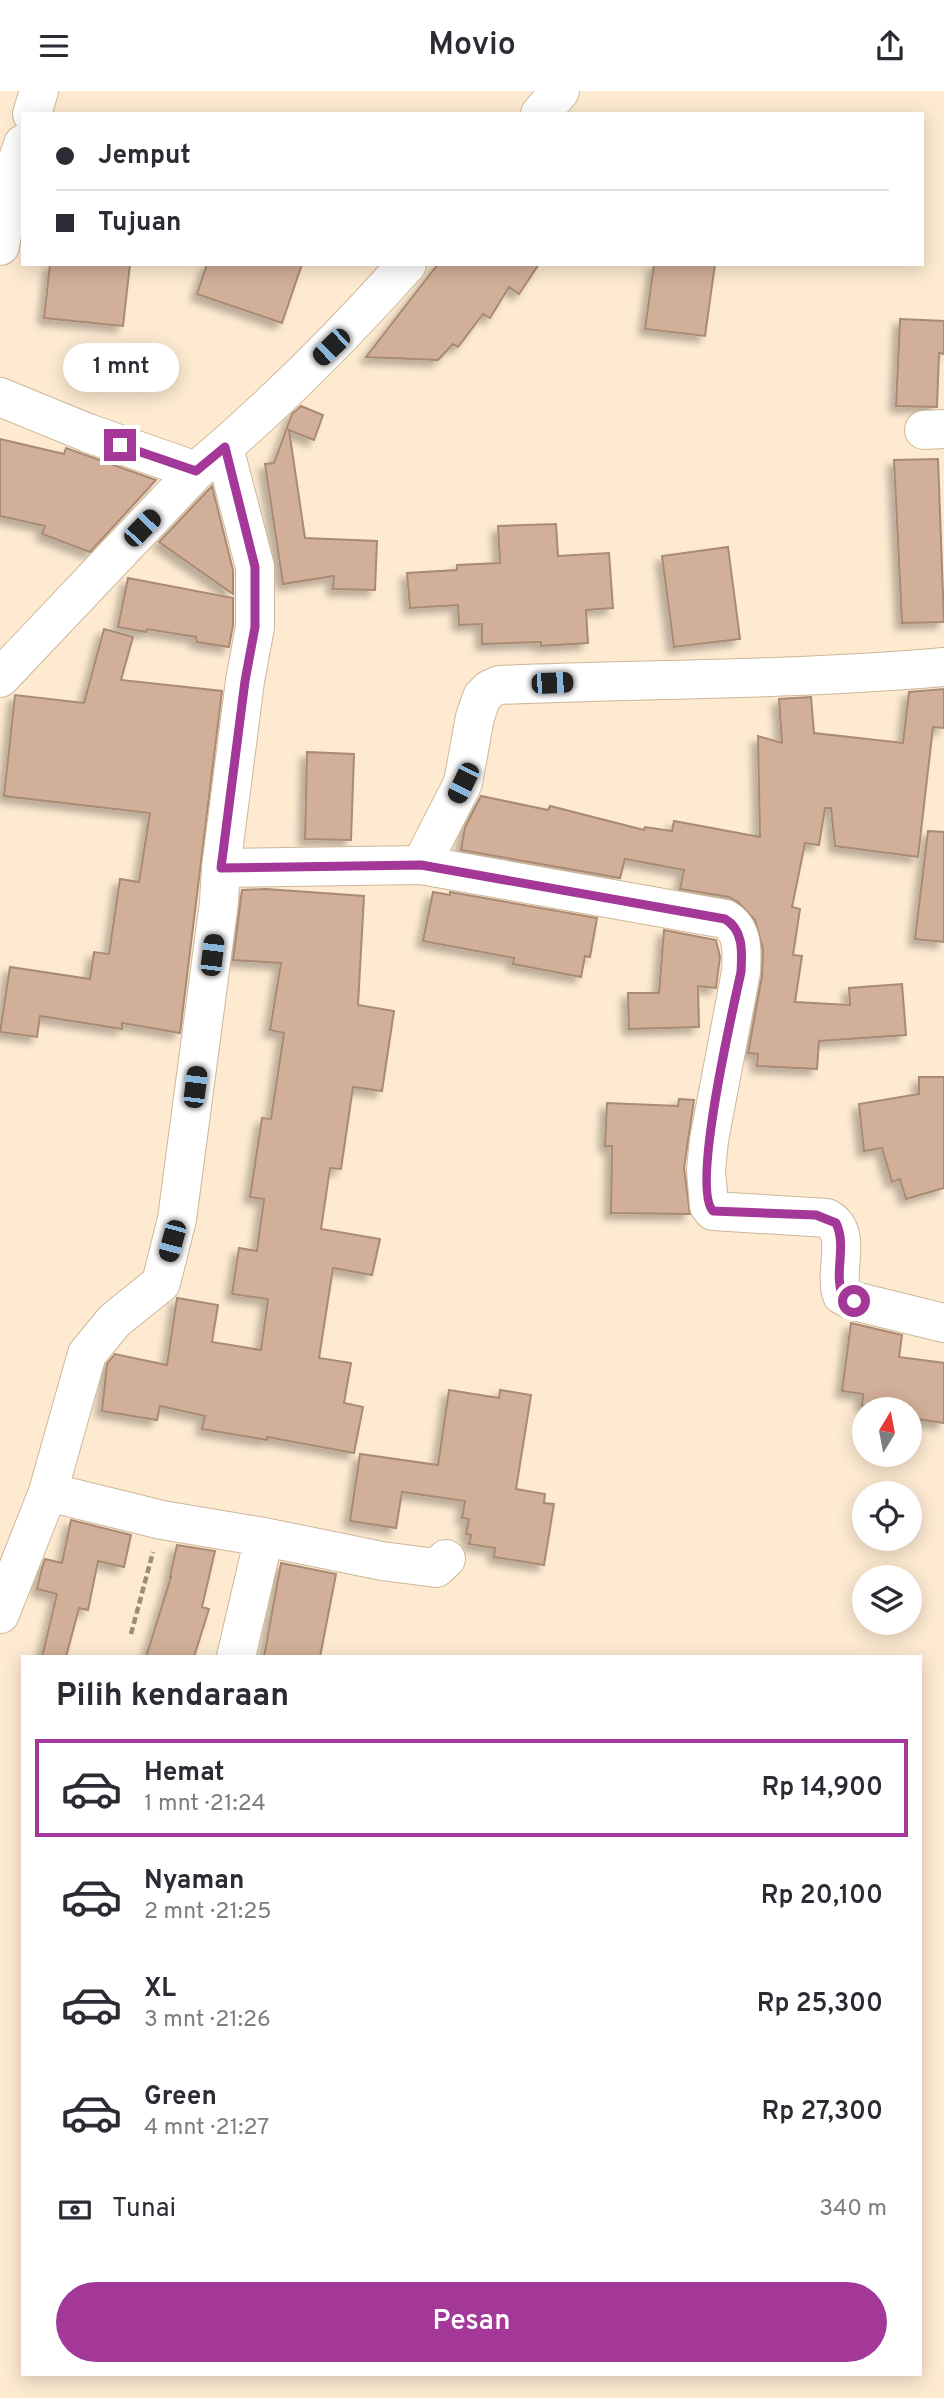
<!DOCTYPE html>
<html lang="id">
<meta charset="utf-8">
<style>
body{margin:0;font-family:Overpass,sans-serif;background:#f2f2f3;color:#2b2b33;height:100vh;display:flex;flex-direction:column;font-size:26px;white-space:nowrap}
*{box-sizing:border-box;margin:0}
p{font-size:23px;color:#7c7c81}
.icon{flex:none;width:38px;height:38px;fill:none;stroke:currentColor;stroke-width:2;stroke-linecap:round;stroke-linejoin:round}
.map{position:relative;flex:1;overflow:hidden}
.side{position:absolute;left:21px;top:1564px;width:901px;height:721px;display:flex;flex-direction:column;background:#fff;border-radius:0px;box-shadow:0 4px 18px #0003}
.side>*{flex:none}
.top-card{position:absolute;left:21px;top:21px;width:903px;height:154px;border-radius:0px;box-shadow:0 4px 18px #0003;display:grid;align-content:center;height:154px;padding:0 35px;background:#fff}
.needle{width:46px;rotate:10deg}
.fabs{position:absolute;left:852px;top:1306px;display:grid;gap:14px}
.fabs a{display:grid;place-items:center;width:70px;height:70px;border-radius:50%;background:#fff;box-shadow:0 4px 18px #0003;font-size:35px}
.end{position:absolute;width:32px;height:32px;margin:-16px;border:9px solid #a33898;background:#fff;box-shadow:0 0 0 4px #fff}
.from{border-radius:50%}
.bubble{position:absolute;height:49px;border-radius:24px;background:#fff;box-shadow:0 4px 18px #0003;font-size:23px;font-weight:600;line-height:49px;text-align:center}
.car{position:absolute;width:21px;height:42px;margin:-21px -10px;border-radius:9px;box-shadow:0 0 5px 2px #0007;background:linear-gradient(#222 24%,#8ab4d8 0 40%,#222 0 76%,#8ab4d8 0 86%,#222 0)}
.top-card b{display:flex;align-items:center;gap:24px;height:66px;font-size:26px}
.top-card b+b{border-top:2px solid #e1e1e2}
.top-card i{width:18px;height:18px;background:#2b2b33}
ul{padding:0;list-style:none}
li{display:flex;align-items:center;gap:21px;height:98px;margin:0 14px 10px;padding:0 21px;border:4px solid transparent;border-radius:0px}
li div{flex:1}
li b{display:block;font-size:26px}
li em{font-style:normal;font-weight:600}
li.active{border-color:#a33898}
li>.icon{width:63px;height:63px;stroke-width:1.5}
h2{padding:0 35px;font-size:32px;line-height:84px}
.pay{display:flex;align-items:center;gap:18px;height:77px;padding:0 35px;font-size:26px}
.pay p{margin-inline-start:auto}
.primary-button{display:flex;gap:14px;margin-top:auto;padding:14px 35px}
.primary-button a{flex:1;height:80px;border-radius:42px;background:#a33898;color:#fff;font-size:28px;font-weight:600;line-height:80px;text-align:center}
header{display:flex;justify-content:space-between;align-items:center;height:91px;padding:0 35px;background:#fff;font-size:32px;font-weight:600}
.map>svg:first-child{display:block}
.building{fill:#d2af98;stroke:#a98a75;stroke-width:2;filter:url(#shadow)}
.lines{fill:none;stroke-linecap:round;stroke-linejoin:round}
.minor-casing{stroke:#cdb798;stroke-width:40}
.path{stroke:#9b8d7a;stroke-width:4.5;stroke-dasharray:7 3.5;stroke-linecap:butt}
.minor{stroke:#fff;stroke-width:38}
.route{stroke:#a33898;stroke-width:9}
</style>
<header><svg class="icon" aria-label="menu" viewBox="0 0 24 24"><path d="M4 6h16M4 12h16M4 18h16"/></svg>Movio<svg class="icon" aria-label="share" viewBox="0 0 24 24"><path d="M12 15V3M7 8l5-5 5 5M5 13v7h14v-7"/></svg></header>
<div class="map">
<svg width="944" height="2307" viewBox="0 0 944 2307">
<defs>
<filter id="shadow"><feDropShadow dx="-6" dy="6" stdDeviation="3.5" flood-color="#0004"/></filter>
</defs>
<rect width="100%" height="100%" fill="#fdead1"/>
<path class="building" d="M50,173H130L123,235L44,227Z
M207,173H302L282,232L197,203Z
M438,173H539L519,203L509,196L490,227L483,223L458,256L453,253L438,269L366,266Z
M654,173H715L705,245L645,238Z
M900,228L944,230V263L939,262L937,316L896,315Z
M301,315L323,324L314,349L289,339L305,447L377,450L375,499L333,498L334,485L283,493L265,373L274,372L292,323Z
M0,348L64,363L66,357L156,389L90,461L42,443L45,435L0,425Z
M938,368L944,531L902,532L894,369Z
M212,395L233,479V503L159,451Z
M556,433L558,465L609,462L613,517L586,519L588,552L541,555V551L482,553V533L459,534L458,514L410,517L407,482L457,479V474L500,472L498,435Z
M728,456L740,548L674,556L662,465Z
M128,487L233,507V534L229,556L197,551L196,546L147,538L146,541L118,536Z
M104,538L133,546L121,589L222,600L180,942L122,932V938L40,925L37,946L0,941L10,876L90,888L94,861L109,863L120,788L139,791L150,722L4,705L15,604L84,612Z
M944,598V637L933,636L918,766L835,755L831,717H825L819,754L805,752L792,816L800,818L793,864L802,865L795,911L850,914L849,897L902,893L906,944L819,950L817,978L757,975L758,963L748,962L762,885L763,858L755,829L738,811L729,806L680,798L684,779L625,768L620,787L461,759L465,736L481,705L548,719L550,715L644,739L645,736L672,740L674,730L760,746L758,645L782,652L779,608L811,606L814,642L903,652L909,601Z
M307,661L354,663L351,749L305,748Z
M928,740L944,741V851L915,848Z
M266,798L364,805L358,914L394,920L382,1000L353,996L341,1078L330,1077L321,1138L380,1148L372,1184L333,1177L319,1267L351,1272L344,1312L363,1316L354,1362L267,1346V1349L202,1338L205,1325L160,1315L157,1329L102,1320L107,1273L115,1263L167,1274L177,1207L218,1214L212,1251L261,1259L268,1208L232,1203L239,1157L257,1160L264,1108L250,1106L262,1027L271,1028L284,942L270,939L281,872L233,869L242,799Z
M433,801L450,804V801L597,827L590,866L585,865L581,886L513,873L514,867L423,850Z
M664,839L716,849L720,866L716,897L698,895L699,936L629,938L628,902H659Z
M919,986H944V1097L906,1108L900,1088L892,1091L882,1057L864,1060L859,1013L919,1003Z
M679,1008L694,1009L684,1077L690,1123L611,1122L612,1055H605L607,1012L678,1015Z
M851,1232L902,1244L899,1266L944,1272V1332L910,1327V1318L862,1315L863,1303L842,1300Z
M449,1299L499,1307L500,1299L531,1304L516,1398L545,1403L544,1412L554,1413L544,1474L494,1466L495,1457L469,1453L471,1444L466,1443L469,1428L462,1427L465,1410L402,1401L396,1437L350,1430L360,1363L438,1374Z
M71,1429L131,1444L124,1476L98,1470L88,1519L79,1517L66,1566H42L57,1503L37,1498L42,1477L45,1468L62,1472Z
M177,1454L215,1460L202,1516L209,1518L194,1566H146L171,1486H170Z
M281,1472L336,1483L320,1566H264Z"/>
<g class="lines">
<defs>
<path id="minor" d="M32,23L39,0
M540,23L560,0
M0,155L13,82L23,53
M0,306L88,342L196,380
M924,339L944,338
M0,587L196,380C271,317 341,247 407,173
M421,774L463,692L475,626L482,606L490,598L499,594C648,588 796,589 944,576
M221,777L421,774L725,828C744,839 742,862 741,881L709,1049L706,1079L709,1115L713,1120L827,1127C854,1142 833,1179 842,1204L854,1210L944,1232
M48,1401L162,1429L264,1446L382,1470L436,1477L446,1468
M0,1523L48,1401L87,1263L114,1230L161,1192L177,1128L219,811L221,777L245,590L255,536V476L224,356
M236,1566L264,1446"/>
</defs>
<use href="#minor" class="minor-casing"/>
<path class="path" d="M131,1543L153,1461"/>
<use href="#minor" class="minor"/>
</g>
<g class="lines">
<path class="route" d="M120,354L196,380L225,356L255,476V536L245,590L221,777L421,774L725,828C744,839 742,862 741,881C733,918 691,1097 713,1120L816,1124L836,1132C847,1155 834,1180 842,1204L854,1210"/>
</g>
</svg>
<div class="fabs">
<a><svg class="needle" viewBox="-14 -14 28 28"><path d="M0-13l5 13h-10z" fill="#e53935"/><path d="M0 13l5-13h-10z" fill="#7c7c81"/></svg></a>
<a><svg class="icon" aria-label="locate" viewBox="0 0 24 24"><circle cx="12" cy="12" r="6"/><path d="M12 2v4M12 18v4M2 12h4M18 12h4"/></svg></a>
<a><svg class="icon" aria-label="layers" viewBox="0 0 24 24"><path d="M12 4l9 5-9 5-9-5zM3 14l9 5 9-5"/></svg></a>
</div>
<i class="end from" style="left:854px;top:1210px"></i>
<i class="end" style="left:120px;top:354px"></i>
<div class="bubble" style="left:63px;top:252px;width:116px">1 mnt</div>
<i class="car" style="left:331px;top:256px;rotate:226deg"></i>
<i class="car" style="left:142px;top:437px;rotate:44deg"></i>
<i class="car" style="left:552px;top:592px;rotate:88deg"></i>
<i class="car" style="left:463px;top:692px;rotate:206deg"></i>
<i class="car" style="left:212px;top:864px;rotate:7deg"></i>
<i class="car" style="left:195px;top:996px;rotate:7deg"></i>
<i class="car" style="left:172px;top:1150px;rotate:195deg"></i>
<div class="top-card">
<b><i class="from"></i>Jemput</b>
<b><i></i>Tujuan</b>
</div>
<section class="side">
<h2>Pilih kendaraan</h2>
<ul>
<li class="active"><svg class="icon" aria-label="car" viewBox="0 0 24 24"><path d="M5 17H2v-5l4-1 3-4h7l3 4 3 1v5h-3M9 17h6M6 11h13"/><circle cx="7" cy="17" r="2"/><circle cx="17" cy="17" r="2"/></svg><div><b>Hemat</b><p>1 mnt · 21:24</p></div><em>Rp 14,900</em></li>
<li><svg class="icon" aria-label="car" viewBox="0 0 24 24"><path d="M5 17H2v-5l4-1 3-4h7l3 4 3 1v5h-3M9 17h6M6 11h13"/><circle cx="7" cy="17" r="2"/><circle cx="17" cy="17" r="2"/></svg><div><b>Nyaman</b><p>2 mnt · 21:25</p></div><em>Rp 20,100</em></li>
<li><svg class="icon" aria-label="car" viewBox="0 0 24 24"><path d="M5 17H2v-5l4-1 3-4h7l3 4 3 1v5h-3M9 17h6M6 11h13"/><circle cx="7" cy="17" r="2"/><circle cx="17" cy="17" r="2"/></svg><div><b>XL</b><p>3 mnt · 21:26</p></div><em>Rp 25,300</em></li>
<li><svg class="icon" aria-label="car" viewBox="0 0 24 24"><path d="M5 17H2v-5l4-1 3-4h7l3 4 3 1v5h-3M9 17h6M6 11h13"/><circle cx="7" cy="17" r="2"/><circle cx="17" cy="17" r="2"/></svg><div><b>Green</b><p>4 mnt · 21:27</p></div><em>Rp 27,300</em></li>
</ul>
<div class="pay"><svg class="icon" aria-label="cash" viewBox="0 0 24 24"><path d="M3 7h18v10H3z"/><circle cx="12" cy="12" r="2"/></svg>Tunai<p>340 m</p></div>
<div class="primary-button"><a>Pesan</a></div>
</section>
</div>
